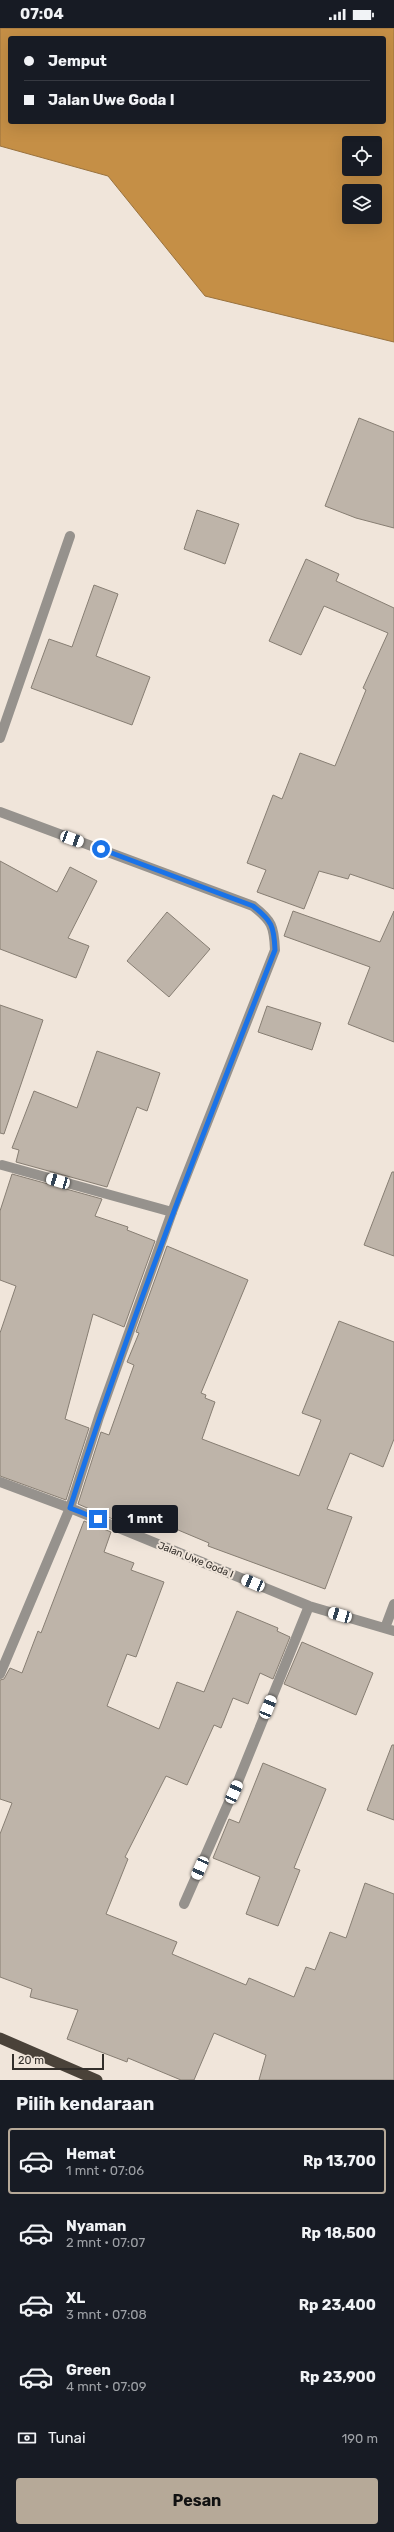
<!DOCTYPE html>
<html lang="id">
<meta charset="utf-8">
<style>
body{margin:0;font-family:Rubik,sans-serif;background:#242831;color:#f1f3f6;height:100vh;display:flex;flex-direction:column;font-size:15px;white-space:nowrap}
*{box-sizing:border-box;margin:0}
p{font-size:13px;color:#9ea1a6}
.icon{flex:none;width:22px;height:22px;fill:none;stroke:currentColor;stroke-width:2;stroke-linecap:round;stroke-linejoin:round}
.map{position:relative;height:2052px;overflow:hidden}
.sheet{display:flex;flex-direction:column;background:#171b24;flex:1}
.sheet>*{flex:none}
.guide{position:absolute;left:8px;top:8px;width:378px;height:88px;border-radius:4px;box-shadow:0 4px 16px #0002;display:grid;align-content:center;height:88px;padding:0 16px;background:#171b24}
.fabs{position:absolute;left:342px;top:108px;display:grid;gap:8px}
.fabs a{display:grid;place-items:center;width:40px;height:40px;border-radius:4px;background:#171b24;box-shadow:0 4px 16px #0002;font-size:20px}
.scale{position:absolute;left:12px;bottom:10px;width:92px;box-sizing:border-box;padding-left:4px;border:2px solid #322e2a;border-top:0;font-size:11px;line-height:14px;white-space:nowrap;color:#322e2a;-webkit-text-stroke:3px #f0e5da;paint-order:stroke}
.end{position:absolute;width:18px;height:18px;margin:-9px;border:5px solid #1a73e8;background:#fff;box-shadow:0 0 0 2px #fff}
.from{border-radius:50%}
.bubble{position:absolute;height:28px;border-radius:4px;background:#171b24;box-shadow:0 4px 16px #0002;font-size:13px;font-weight:700;line-height:28px;text-align:center}
.car{position:absolute;width:12px;height:24px;margin:-12px -6px;border-radius:5px;box-shadow:0 0 3px 1px #0007;background:linear-gradient(#fff 24%,#345 0 40%,#fff 0 76%,#345 0 86%,#fff 0)}
.guide b{display:flex;align-items:center;gap:14px;height:38px;font-size:15px}
.guide b+b{border-top:1px solid #363941}
.guide i{width:10px;height:10px;background:#f1f3f6}
ul{padding:0;list-style:none}
li{display:flex;align-items:center;gap:12px;height:66px;margin:0 8px 6px;padding:0 8px;border:2px solid transparent;border-radius:4px}
li div{flex:1}
li b{display:block;font-size:15px}
li em{font-style:normal;font-weight:700}
li.selected{border-color:#b6a998}
li>.icon{width:36px;height:36px;stroke-width:1.5}
h2{padding:0 16px;font-size:18px;line-height:48px}
.pay{display:flex;align-items:center;gap:10px;height:44px;padding:0 16px;font-size:15px}
.pay p{margin-inline-start:auto}
.action{display:flex;gap:8px;margin-top:auto;padding:8px 16px}
.action a{flex:1;height:46px;border-radius:4px;background:#b6a998;color:#111;font-size:16px;font-weight:700;line-height:46px;text-align:center}
.status{display:flex;justify-content:space-between;align-items:center;height:28px;padding:0 20px;background:#171b24;direction:ltr}
.status svg{height:11px;fill:currentColor}
.map>svg:first-child{display:block}
.water{fill:#c58f46;stroke:#99723e;fill-rule:evenodd}
.building{fill:#beb4a9;stroke:#877e73}
.lines{fill:none;stroke-linecap:round;stroke-linejoin:round}
.service{stroke:#96928d;stroke-width:10}
.minor{stroke:#96928d;stroke-width:10}
.trunk{stroke:#4a4239;stroke-width:11}
.route{stroke:#1a73e8;stroke-width:5}
.labels{text-anchor:middle;stroke-width:4;stroke-linejoin:round;paint-order:stroke}
.street-label{font-size:10px;fill:#322e2a;stroke:#f0e5da}
</style>
<div class="status"><b>07:04</b><svg viewBox="0 0 49 12"><path d="M0 12V9h3v3zM5 12V6h3v6zM10 12V3h3v9zM15 12V0h3v12zM26 1h20v11H26zM47 4h2v5h-2z"/></svg></div>
<div class="map">
<svg width="394" height="2052" viewBox="0 0 394 2052">
<rect width="100%" height="100%" fill="#f0e5da"/>
<path class="water" d="M0,0H394V314L205,268L108,148L0,118ZM10,10H384V94H10ZM349,115H375V141H349ZM349,163H375V189H349Z"/>
<path class="building" d="M359,390L394,404V500L356,490L325,478Z
M197,482L239,496L225,536L184,521Z
M306,531L339,546L336,553L394,580V861L350,846L348,851L319,843L304,881L257,864L266,842L247,835L273,767L282,771L300,725L335,738L366,662L363,660L388,605L324,578L301,627L269,613Z
M94,557L118,566L96,628L150,649L132,697L31,660L49,611L72,619Z
M0,833L57,864L70,839L97,853L68,910L89,918L76,950L0,921Z
M293,883L380,914L394,883V1014L348,996L370,939L284,908Z
M167,884L210,921L169,969L127,933Z
M0,977L43,992L4,1106L0,1105Z
M267,978L321,995L312,1022L258,1004Z
M97,1023L160,1045L147,1083L137,1079L107,1159L16,1134L19,1122L12,1120L34,1063L77,1080Z
M392,1144H394V1228L364,1217Z
M12,1146L102,1171L95,1188L128,1199L127,1202L155,1213L124,1299L93,1286L65,1391L89,1400L66,1472L0,1448V1305L16,1258L0,1252V1183Z
M167,1218L248,1252L201,1365L206,1367L205,1370L215,1374L202,1411L299,1448L321,1392L302,1385L339,1293L394,1314V1411L383,1439L350,1425L327,1481L352,1489L325,1561L208,1518L209,1515L171,1499L119,1481L115,1492L78,1476L101,1404L109,1407L134,1337L127,1334L139,1305L136,1304Z
M84,1493L111,1504L104,1524L134,1535L131,1542L164,1554L136,1629L127,1626L107,1678L159,1701L177,1654L204,1664L237,1583L278,1600L277,1603L290,1609L273,1651L260,1645L248,1676L233,1670L221,1700L214,1697L187,1757L166,1748L125,1829L128,1831L106,1886L177,1914L172,1926L246,1957L249,1950L294,1969L306,1939L315,1942L330,1904L346,1910L365,1855L394,1866V2052H259L266,2027L214,2005L194,2052H181L128,2030L127,2034L67,2011L78,1982L30,1969L32,1961L0,1949V1806L12,1775L0,1771V1652L4,1651L10,1640L22,1645L38,1603L41,1605Z
M302,1614L373,1645L356,1687L284,1656Z
M392,1717H394V1792L367,1782Z
M263,1735L326,1761L294,1840L300,1842L278,1898L246,1886L260,1849L213,1830L229,1791L239,1795Z"/>
<g class="lines">
<path class="service" d="M2,1137L172,1184"/>
<path class="minor" d="M0,710L70,508
M0,784L253,878C272,893 274,898 275,922L172,1184L99,1389L70,1480L0,1646
M0,1454L70,1480L309,1578L394,1603
M385,1600L394,1576
M184,1876L239,1751L309,1578"/>
<path class="trunk" d="M0,2010L97,2052"/>
</g>
<g class="lines">
<path class="route" d="M98,1491L70,1480C130,1291 203,1106 275,922C274,898 272,893 253,878L101,821"/>
</g>
<g class="labels">
<g class="street-label">
<text transform="translate(196 1531) rotate(22)" y="4">Jalan Uwe Goda I</text>
</g>
</g>
</svg>
<div class="fabs">
<a><svg class="icon" aria-label="locate" viewBox="0 0 24 24"><circle cx="12" cy="12" r="6"/><path d="M12 2v4M12 18v4M2 12h4M18 12h4"/></svg></a>
<a><svg class="icon" aria-label="layers" viewBox="0 0 24 24"><path d="M12 4l9 5-9 5-9-5zM3 14l9 5 9-5"/></svg></a>
</div>
<div class="scale">20 m</div>
<i class="end from" style="left:101px;top:821px"></i>
<i class="end" style="left:98px;top:1491px"></i>
<div class="bubble" style="left:112px;top:1477px;width:66px">1 mnt</div>
<i class="car" style="left:72px;top:811px;rotate:110deg"></i>
<i class="car" style="left:58px;top:1153px;rotate:286deg"></i>
<i class="car" style="left:253px;top:1555px;rotate:293deg"></i>
<i class="car" style="left:340px;top:1587px;rotate:286deg"></i>
<i class="car" style="left:268px;top:1679px;rotate:22deg"></i>
<i class="car" style="left:234px;top:1764px;rotate:24deg"></i>
<i class="car" style="left:200px;top:1840px;rotate:204deg"></i>
<div class="guide">
<b><i class="from"></i>Jemput</b>
<b><i></i>Jalan Uwe Goda I</b>
</div>
</div>
<section class="sheet">
<h2>Pilih kendaraan</h2>
<ul>
<li class="selected"><svg class="icon" aria-label="car" viewBox="0 0 24 24"><path d="M5 17H2v-5l4-1 3-4h7l3 4 3 1v5h-3M9 17h6M6 11h13"/><circle cx="7" cy="17" r="2"/><circle cx="17" cy="17" r="2"/></svg><div><b>Hemat</b><p>1 mnt · 07:06</p></div><em>Rp 13,700</em></li>
<li><svg class="icon" aria-label="car" viewBox="0 0 24 24"><path d="M5 17H2v-5l4-1 3-4h7l3 4 3 1v5h-3M9 17h6M6 11h13"/><circle cx="7" cy="17" r="2"/><circle cx="17" cy="17" r="2"/></svg><div><b>Nyaman</b><p>2 mnt · 07:07</p></div><em>Rp 18,500</em></li>
<li><svg class="icon" aria-label="car" viewBox="0 0 24 24"><path d="M5 17H2v-5l4-1 3-4h7l3 4 3 1v5h-3M9 17h6M6 11h13"/><circle cx="7" cy="17" r="2"/><circle cx="17" cy="17" r="2"/></svg><div><b>XL</b><p>3 mnt · 07:08</p></div><em>Rp 23,400</em></li>
<li><svg class="icon" aria-label="car" viewBox="0 0 24 24"><path d="M5 17H2v-5l4-1 3-4h7l3 4 3 1v5h-3M9 17h6M6 11h13"/><circle cx="7" cy="17" r="2"/><circle cx="17" cy="17" r="2"/></svg><div><b>Green</b><p>4 mnt · 07:09</p></div><em>Rp 23,900</em></li>
</ul>
<div class="pay"><svg class="icon" aria-label="cash" viewBox="0 0 24 24"><path d="M3 7h18v10H3z"/><circle cx="12" cy="12" r="2"/></svg>Tunai<p>190 m</p></div>
<div class="action"><a>Pesan</a></div>
</section>
